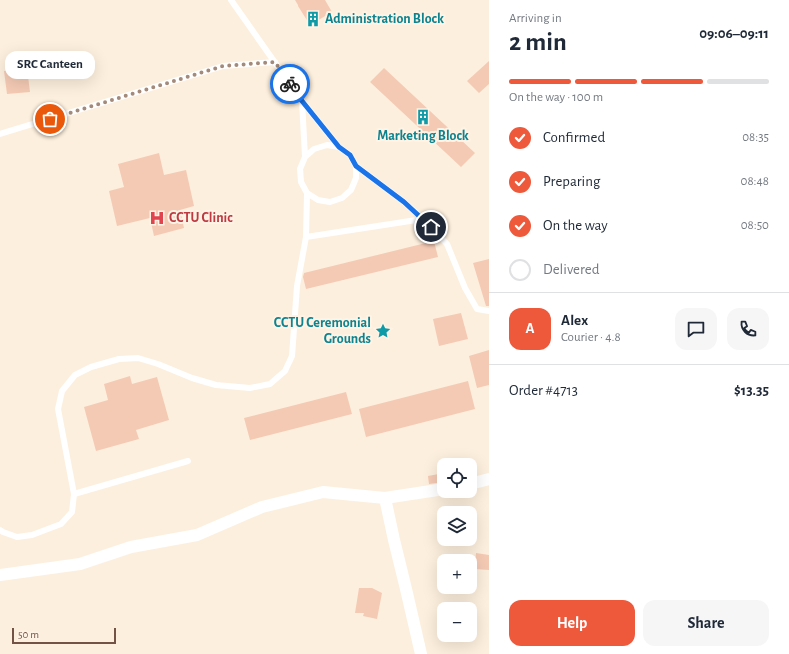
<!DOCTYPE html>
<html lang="en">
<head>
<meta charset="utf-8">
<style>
  :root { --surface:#fff; --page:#f6f6f7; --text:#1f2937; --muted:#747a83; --line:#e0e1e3; --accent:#ee593c }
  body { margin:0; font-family:"Alegreya Sans",sans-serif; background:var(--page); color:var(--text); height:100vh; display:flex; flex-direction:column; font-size:15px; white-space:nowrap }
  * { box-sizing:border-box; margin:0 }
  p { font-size:13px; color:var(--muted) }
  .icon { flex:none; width:22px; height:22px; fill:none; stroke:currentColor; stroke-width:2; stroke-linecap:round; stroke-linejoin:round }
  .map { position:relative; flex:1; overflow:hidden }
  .panel { display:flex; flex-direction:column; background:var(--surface); width:300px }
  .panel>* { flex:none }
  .tools { position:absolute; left:437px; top:458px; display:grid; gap:8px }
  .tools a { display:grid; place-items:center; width:40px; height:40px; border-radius:8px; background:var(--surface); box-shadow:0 4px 16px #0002; font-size:20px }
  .scale { position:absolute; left:12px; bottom:10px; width:104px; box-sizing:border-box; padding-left:4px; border:2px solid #735345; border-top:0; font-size:11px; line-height:14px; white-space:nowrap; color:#735345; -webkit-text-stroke:3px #fff3e5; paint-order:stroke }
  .pin { position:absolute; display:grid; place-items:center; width:34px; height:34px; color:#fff; margin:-17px; border:2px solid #fff; border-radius:50%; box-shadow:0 1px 4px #0007 }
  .courier { position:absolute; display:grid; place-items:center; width:40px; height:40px; margin:-20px; border:3px solid #1a73e8; border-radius:50%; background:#fff; color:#222; box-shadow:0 1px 5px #0007 }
  .bubble { position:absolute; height:28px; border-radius:12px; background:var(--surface); box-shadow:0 4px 16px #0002; font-size:13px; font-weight:700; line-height:28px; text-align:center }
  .overview em { font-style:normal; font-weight:700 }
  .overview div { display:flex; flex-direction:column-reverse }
  .overview { display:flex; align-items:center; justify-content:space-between; height:68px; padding:0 20px }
  h1 { font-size:26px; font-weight:700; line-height:30px }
  .bar { display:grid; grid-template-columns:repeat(4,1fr); gap:6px 4px; align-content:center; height:48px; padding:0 20px }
  .bar i { height:5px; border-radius:3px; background:var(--line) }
  .bar .active { background:var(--accent) }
  .bar p { grid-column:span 4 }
  .line { display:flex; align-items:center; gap:10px; padding:0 20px; border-top:1px solid var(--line) }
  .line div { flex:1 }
  .round { display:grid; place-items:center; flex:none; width:42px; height:42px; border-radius:12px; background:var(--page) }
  ol { padding:0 20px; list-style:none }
  li { display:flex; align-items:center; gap:12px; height:44px }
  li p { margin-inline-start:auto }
  li .icon { padding:4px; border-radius:50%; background:var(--accent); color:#fff; stroke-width:4 }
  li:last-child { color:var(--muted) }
  li i { width:22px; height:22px; border:2px solid var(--line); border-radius:50% }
  .cta { display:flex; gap:8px; margin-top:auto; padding:8px 20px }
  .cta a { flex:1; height:46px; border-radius:12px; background:var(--accent); color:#fff; font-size:16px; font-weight:700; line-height:46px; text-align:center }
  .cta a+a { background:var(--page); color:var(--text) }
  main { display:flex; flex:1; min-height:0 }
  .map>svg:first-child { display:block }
  .building { fill:#f4cab4 }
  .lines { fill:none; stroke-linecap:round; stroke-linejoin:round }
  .service { stroke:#fff; stroke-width:6 }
  .minor { stroke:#fff; stroke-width:12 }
  .done { stroke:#a38a7a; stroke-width:4; stroke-dasharray:0 7.2 }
  .route { stroke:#1a73e8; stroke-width:5 }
  .labels { text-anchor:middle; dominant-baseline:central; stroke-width:4; stroke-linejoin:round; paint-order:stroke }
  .culture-label { font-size:14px; font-weight:bold; fill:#0d838f; stroke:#fff3e5; text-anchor:start }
  .health-label { font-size:14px; font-weight:bold; fill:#be3a42; stroke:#fff3e5; text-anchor:start }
</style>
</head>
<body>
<main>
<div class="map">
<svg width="489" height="654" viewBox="0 0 489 654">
  <rect width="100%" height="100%" fill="#fdefdd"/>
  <path class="building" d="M295,0H325L332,12L310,25L298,6V5Z
    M489,61V84L479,93L467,81Z
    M27,68L30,92L7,94L4,71Z
    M384,68L475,153L461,167L370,82Z
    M159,153L164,175L186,170L194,206L180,210L184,228L154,236L150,218L117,226L109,191L124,187L118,164Z
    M434,241L438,257L306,289L303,277L304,273Z
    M489,259V306H486L473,263Z
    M461,313L468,339L439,346L433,319Z
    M489,350V385L477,388L469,356Z
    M130,376L132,384L157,377L169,420L136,430L139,439L96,451L84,407L108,400L104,384Z
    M468,381L475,409L366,437L359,409Z
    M346,392L352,414L250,440L244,418Z
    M444,473V482L429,484L428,476Z
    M476,553L489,555V570L474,569Z
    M359,588H372L382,593L377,619L363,616L364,613H355Z"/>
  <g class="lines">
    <path class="service" d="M231,0L302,101L305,157L300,169L301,182L307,193L318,200L330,202L342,198L351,190L356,178V166L350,155L339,147L327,145L314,149L305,157
      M302,101L339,147
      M0,134L223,66L275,62
      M356,166L404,202L423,219L447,244L465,288L477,309L489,311
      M306,237L423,219
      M74,494L188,461
      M0,530L3,532L17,537L32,535L61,524L72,512L74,494L58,409L62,391L75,375L91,367L119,359L138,358L158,364L192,378L216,385L250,388L270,384L285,371L292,356L297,286L306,237L307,193"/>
    <path class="minor" d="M470,484L489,479
      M385,498L394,540L406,589L421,654
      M0,575L80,564L131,547L197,535L262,507L323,492L385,498L444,489"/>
  </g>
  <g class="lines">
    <path class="done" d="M50,119L223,66L275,62L290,84"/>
    <path class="route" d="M290,84L302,101L339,147L350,155L356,166L404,202L431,227"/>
  </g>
  <defs>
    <g id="building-bare" transform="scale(1.2)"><path d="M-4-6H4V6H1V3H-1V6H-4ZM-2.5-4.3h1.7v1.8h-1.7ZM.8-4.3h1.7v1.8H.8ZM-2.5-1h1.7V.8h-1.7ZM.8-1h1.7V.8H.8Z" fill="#0f9aa8" stroke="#fff3e5" stroke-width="2.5" paint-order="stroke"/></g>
    <g id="hospital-bare" transform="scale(1.2)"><path d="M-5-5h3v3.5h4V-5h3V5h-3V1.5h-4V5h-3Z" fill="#e0444e" stroke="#fff3e5" stroke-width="2.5" paint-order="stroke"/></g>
    <g id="sight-bare" transform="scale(1.2)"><path d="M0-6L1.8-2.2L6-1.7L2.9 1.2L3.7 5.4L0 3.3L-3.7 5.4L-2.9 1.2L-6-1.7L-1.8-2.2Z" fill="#0f9aa8" stroke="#fff3e5" stroke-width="2.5" paint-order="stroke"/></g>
  </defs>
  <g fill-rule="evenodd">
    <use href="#building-bare" x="313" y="19"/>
    <use href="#building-bare" x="423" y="117"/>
    <use href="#hospital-bare" x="157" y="218"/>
    <use href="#sight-bare" x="383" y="331"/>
  </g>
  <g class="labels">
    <g class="culture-label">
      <text x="325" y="19">Administration Block</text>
      <text x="423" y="136" text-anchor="middle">Marketing Block</text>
      <text x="371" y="323" text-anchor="end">CCTU Ceremonial<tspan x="371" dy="16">Grounds</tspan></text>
    </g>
    <g class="health-label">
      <text x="169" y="218">CCTU Clinic</text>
    </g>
  </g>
</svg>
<div class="tools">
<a><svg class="icon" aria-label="locate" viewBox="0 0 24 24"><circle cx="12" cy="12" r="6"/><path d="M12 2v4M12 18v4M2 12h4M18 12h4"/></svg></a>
<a><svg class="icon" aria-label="layers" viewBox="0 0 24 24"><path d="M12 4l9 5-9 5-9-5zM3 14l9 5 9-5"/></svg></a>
<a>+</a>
<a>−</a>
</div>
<div class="scale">50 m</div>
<div class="pin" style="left:50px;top:119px;background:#ea580c"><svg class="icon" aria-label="bag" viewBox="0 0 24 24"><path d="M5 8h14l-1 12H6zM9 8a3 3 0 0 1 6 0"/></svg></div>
<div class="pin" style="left:431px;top:227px;background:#1f2937"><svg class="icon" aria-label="home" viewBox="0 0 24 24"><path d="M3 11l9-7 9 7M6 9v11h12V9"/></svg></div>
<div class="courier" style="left:290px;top:84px"><svg class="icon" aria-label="bike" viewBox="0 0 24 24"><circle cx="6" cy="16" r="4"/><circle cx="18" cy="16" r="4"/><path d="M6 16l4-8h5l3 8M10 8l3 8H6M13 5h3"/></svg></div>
<div class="bubble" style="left:5px;top:51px;width:90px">SRC Canteen</div>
</div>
<section class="panel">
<div class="overview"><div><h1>2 min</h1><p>Arriving in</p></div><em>09:06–09:11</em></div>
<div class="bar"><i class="active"></i><i class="active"></i><i class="active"></i><i></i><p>On the way · 100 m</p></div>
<ol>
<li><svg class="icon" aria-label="check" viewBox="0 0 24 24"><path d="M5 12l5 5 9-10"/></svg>Confirmed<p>08:35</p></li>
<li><svg class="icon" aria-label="check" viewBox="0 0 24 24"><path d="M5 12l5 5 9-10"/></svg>Preparing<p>08:48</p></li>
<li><svg class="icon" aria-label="check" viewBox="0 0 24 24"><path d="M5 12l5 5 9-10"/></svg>On the way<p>08:50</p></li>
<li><i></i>Delivered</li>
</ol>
<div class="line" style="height:72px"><b class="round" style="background:var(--accent);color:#fff">A</b><div><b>Alex</b><p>Courier · 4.8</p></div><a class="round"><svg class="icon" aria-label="chat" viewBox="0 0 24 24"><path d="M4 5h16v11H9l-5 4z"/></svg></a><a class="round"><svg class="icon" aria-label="phone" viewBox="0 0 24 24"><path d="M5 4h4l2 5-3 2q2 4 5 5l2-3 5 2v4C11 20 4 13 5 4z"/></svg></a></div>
<div class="line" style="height:52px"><div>Order #4713</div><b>$13.35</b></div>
<div class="cta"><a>Help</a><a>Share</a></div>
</section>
</main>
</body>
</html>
